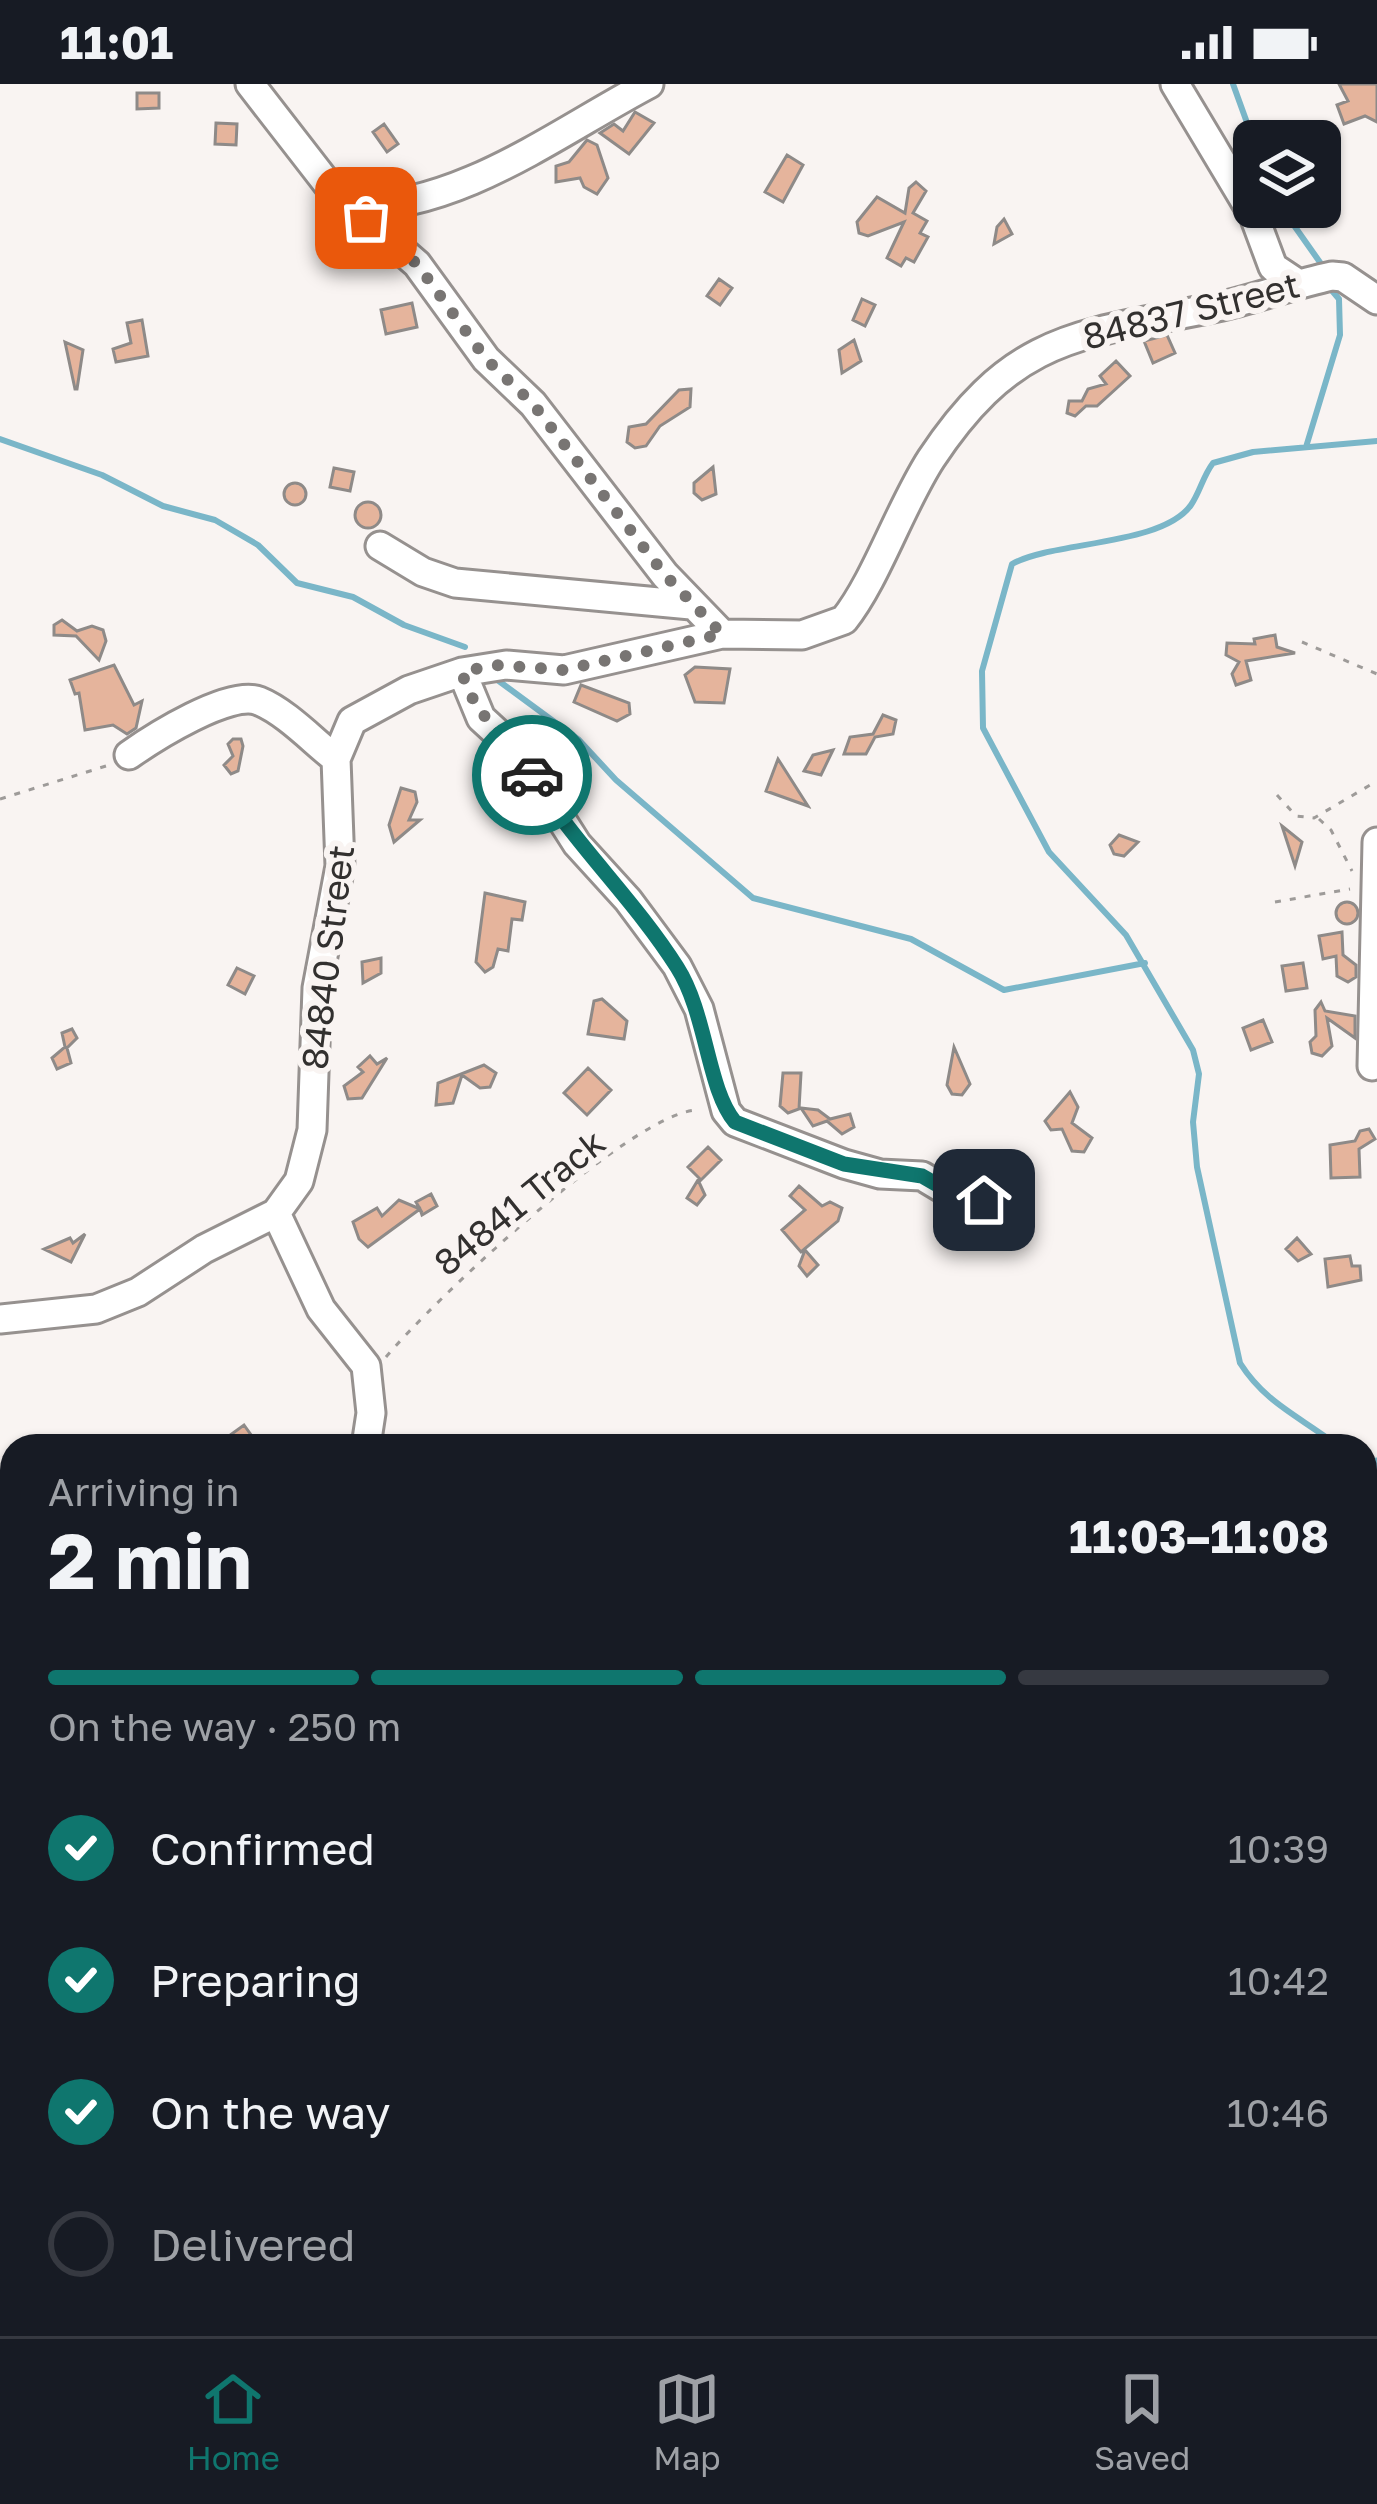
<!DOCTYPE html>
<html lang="en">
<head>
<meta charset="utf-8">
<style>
  :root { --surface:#171b24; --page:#242831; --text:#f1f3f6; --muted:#9ea1a6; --line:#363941; --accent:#0f766e }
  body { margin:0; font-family:"Golos Text",sans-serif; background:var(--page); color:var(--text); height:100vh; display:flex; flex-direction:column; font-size:45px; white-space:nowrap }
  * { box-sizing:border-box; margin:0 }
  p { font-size:39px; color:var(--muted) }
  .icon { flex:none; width:66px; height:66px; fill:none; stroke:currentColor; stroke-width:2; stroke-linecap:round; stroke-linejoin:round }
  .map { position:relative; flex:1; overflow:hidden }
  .panel { position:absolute; left:0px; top:1350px; width:1377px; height:903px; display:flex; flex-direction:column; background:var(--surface); border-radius:36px 36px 0 0; box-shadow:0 3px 9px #0004 }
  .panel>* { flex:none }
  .fabs { position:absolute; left:1233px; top:36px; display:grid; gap:24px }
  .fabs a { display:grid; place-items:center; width:108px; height:108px; border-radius:18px; background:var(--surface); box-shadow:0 3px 9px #0004; font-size:60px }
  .pin { position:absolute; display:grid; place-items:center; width:102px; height:102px; color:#fff; margin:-51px; border-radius:24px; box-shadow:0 6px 18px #0006 }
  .courier { position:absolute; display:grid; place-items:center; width:120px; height:120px; margin:-60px; border:9px solid #0f766e; border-radius:50%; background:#fff; color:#222; box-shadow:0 3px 15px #0007 }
  .head em { font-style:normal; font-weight:700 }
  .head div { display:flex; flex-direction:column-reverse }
  .head { display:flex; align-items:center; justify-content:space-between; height:204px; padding:0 48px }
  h1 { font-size:78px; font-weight:700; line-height:90px }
  .bar { display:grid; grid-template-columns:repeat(4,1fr); gap:18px 12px; align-content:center; height:144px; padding:0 48px }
  .bar i { height:15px; border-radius:9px; background:var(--line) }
  .bar .selected { background:var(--accent) }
  .bar p { grid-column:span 4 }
  ol { padding:0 48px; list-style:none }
  li { display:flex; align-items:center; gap:36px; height:132px }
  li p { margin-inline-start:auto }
  li .icon { padding:12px; border-radius:50%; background:var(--accent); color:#fff; stroke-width:4 }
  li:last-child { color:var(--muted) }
  li i { width:66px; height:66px; border:6px solid var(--line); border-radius:50% }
  .status { display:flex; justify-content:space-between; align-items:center; height:84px; padding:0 60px; background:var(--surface); direction:ltr }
  .status svg { height:33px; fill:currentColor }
  .tab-bar { display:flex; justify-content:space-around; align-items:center; height:168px; border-top:3px solid var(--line); background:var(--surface); font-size:33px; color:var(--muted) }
  .tab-bar a { display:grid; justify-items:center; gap:6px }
  .tab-bar .selected { color:var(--accent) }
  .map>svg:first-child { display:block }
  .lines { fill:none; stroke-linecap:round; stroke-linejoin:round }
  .stream { stroke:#7ab6c8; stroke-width:6 }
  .river { stroke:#7ab6c8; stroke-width:33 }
  .building { fill:#e5b49c; stroke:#8e8a88; stroke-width:3 }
  .minor-casing { stroke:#96918f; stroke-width:33 }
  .path { stroke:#9e9b99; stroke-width:3; stroke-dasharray:6 9; stroke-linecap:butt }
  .minor { stroke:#fff; stroke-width:27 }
  .done { stroke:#787573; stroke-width:12; stroke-dasharray:0 21.6 }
  .route { stroke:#0f766e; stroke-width:15 }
  .labels { text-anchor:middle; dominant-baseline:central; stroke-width:12; stroke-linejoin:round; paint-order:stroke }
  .street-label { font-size:36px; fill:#32302f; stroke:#f9f4f2 }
</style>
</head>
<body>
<div class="status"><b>11:01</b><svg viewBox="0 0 49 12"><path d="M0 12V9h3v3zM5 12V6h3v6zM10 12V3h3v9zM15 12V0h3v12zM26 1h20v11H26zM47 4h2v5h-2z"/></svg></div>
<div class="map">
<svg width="1377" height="2252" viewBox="0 0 1377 2252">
  <rect width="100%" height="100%" fill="#f9f4f2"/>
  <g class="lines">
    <path class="stream" d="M1233,0L1254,58
      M1281,123L1324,184
      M0,355L102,391L163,422L215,436L258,461L297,499L353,513L404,541L465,563
      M1306,363L1340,251L1339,215L1328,202
      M492,592L579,656L616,696L753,814L911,855L1004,906L1145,879
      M1338,1362C1301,1333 1266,1320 1240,1279L1197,1083L1193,1038L1199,990L1193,966L1126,851L1049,768L983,644L982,587L1012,480C1053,457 1162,462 1191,421C1200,408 1203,392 1213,379L1253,368L1377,357
      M1365,1386L1373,1393
      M0,1513L12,1518
      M1365,1634L1377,1630
      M1365,1840L1377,1847"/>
    <path class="river" d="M1365,1400L1377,1390
      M0,2056L12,2050"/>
  </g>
  <path class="building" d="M1339,0H1377V38L1365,32L1344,40L1337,21L1348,17Z
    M137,9H159V24L137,25Z
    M635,28L654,39L629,70L600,49L614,40L623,47Z
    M216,39L237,40L236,61L215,60Z
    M384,40L398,60L387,68L373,48Z
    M587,56L597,61L608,94L597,110L584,103L580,94L556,98V82L569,78Z
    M787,71L803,81L783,118L765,108Z
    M916,98L926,107L913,129L927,137L920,149L928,153L914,178L906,174L901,182L887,174L904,138L868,152L859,149L857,138L877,113L905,129L909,104Z
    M1004,135L1012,150L994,160L997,143Z
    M719,195L732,204L720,221L707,212Z
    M862,215L875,221L865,242L853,236Z
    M412,219L417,243L386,250L381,226Z
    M142,236L148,272L116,278L113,265L131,259L127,239Z
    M1167,251L1175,269L1153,279L1144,257Z
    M854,256L861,277L842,289L839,266Z
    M65,258L83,266L77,305H75Z
    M1116,277L1130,292L1097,322H1086L1075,332L1067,329L1069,317H1082L1088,305L1106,300L1100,292Z
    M691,305L690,323L660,342L646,362L635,364L627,358L629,343L646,340L679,306Z
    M713,383L716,410L702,416L694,409V399Z
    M334,384L354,388L350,407L330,403Z
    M284 410a11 11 0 1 1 22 0a11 11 0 1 1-22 0Z
    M355 431a13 13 0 1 1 26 0a13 13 0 1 1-26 0Z
    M62,536L77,547L92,542L103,546L106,557L99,576L76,552L54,551V541Z
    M1275,551L1277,563L1295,569L1246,577L1251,596L1236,601L1232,590L1239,578L1226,571L1227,559L1255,560L1254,555Z
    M114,581L134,621L142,617L136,644L127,650L113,641L85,646L79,609L75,610L70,596Z
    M695,583L730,585L724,619L695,618L685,591Z
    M581,601L629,619L630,630L617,637L574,618Z
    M883,631L896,636L893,650L875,653L866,670H844L850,653L873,650Z
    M233,655H241L243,662L238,687L231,690L224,681L233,672L228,660Z
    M833,666L821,691L804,687L813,671Z
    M778,675L808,722L766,707Z
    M401,704L415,708L417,718L409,736H420L394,758L389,741Z
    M1282,742L1302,758L1295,782Z
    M1119,751L1138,758L1124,772L1114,770L1110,761Z
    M485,809L525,818L522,836L512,835L508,867L498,865L493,883L485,888L476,878Z
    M1336 829a11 11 0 1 1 22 0a11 11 0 1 1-22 0Z
    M1342,848L1343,871L1356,881V893L1348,898L1337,892L1336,872L1323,875L1319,852Z
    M381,874V889L363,899L362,878Z
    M1303,879L1307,904L1286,907L1282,882Z
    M237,884L254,892L245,910L228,901Z
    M602,915L627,937L624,955L588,950L594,917Z
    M1321,918L1325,927L1355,932V954L1327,934L1332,962L1322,972L1312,969L1310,958L1316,952L1315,926Z
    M1263,936L1272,958L1251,966L1243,944Z
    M72,945L77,954L67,964L71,979L57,985L52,974L65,963L62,949Z
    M954,963L970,1000L962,1011L952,1010L947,1001Z
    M370,972L377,980L387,974L362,1014L348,1015L344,1002L363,988L358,983Z
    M484,981L496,989L490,1003L480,1004L462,991L453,1019L436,1021L438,999Z
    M588,984L611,1006L587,1031L564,1009Z
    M783,989H801L799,1025L788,1029L780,1022Z
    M1070,1008L1078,1023L1072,1039L1092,1054L1084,1068L1072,1067L1062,1045L1051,1046L1045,1037Z
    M801,1024L818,1026L830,1035L850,1030L854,1043L842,1050L827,1037L813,1042Z
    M1369,1045L1375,1055L1359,1065L1360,1093L1331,1094L1330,1061L1355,1057L1360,1047Z
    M708,1063L721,1076L701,1096L688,1083Z
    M974 1082a11 11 0 1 1 22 0a11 11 0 1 1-22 0Z
    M698,1096L705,1111L697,1121L687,1114Z
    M799,1102L822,1122L830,1118L842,1124L838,1137L801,1168L782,1146L805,1126L790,1112Z
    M431,1110L437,1122L422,1131L420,1125L368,1163L359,1155L353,1138L377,1124L382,1132L399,1116L420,1125L416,1118Z
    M85,1150L71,1178L44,1165L70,1154L73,1159Z
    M1297,1154L1311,1170L1298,1177L1286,1165Z
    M805,1166L818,1181L807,1192L799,1182Z
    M1350,1172L1352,1182H1360L1361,1196L1328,1203L1325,1175Z
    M244,1341L259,1362H215Z"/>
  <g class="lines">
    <g class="minor-casing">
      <path id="minor" d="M250,0L333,107L417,180L486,275L533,320L665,491L722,550L802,551L844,536C876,496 900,423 931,375C1015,248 1082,251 1217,223C1256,215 1293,200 1332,192L1343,193L1377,216
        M1175,0L1254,132L1273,183L1297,199
        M350,123C459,125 556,49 649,0
        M380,462L423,488L455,499L691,521
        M462,588L481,634L519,669L577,760L628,816L677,882L699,925L726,1027L735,1038L844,1080L880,1090L922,1092L962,1116L992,1112
        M129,671C153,654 230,605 259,617C286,628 313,657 336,675
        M1372,982L1377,758
        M276,1129L321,1225L366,1282L371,1329L366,1362
        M0,1235L96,1225L138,1208L204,1165L276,1129L299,1097L312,1046L317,904L340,782L336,675L352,637L409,606L462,588L506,581L564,586L722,550
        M1365,1913L1377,1925
        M829,2252L839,2241"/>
    </g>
    <path class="path" d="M1302,558L1377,590
      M1277,711L1296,732L1314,734L1377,697
      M0,715L106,682
      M1319,735L1331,746L1352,787
      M1275,818L1350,805
      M386,1273C430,1220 637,1023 700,1026
      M607,2252L614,2241
      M905,2252L917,2241
      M1131,2252L1141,2241"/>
    <use href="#minor" class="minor"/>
  </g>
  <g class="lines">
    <path class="done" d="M366,134L417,180L486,275L533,320L665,491L722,550L564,586L494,581L462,588C474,633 509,654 532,691"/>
    <path class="route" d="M532,691C575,761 634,815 677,883C707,930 707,1004 735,1038L844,1080L922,1092L962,1115L984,1116"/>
  </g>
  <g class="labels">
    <g class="street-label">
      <text transform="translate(1191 226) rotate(-14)">84837 Street</text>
      <text transform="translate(327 873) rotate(-83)">84840 Street</text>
      <text transform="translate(519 1118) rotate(-39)">84841 Track</text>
    </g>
  </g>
</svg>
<div class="fabs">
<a><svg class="icon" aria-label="layers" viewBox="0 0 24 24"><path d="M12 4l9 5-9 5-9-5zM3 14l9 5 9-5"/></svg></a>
</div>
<div class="pin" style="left:366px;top:134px;background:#ea580c"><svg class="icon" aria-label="bag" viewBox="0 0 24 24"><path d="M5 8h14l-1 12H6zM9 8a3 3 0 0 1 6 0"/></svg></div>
<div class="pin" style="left:984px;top:1116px;background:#1f2937"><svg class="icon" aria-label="home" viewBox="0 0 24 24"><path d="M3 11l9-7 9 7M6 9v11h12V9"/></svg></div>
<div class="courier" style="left:532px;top:691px"><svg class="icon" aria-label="car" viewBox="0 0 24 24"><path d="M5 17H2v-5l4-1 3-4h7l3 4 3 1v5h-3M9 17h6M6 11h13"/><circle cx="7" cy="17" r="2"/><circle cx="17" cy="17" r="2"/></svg></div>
<section class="panel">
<div class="head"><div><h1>2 min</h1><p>Arriving in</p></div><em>11:03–11:08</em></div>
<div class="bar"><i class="selected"></i><i class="selected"></i><i class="selected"></i><i></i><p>On the way · 250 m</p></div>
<ol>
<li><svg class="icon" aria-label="check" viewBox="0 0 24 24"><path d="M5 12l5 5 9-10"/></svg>Confirmed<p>10:39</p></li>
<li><svg class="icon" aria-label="check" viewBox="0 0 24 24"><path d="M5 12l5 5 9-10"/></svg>Preparing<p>10:42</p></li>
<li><svg class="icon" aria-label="check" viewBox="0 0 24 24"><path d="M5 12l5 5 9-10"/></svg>On the way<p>10:46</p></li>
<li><i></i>Delivered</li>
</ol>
</section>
</div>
<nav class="tab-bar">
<a class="selected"><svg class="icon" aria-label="home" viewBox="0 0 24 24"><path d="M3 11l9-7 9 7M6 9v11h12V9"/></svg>Home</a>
<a><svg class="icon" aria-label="map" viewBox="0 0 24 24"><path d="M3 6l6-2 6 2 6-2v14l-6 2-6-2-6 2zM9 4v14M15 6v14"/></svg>Map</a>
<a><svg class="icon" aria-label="saved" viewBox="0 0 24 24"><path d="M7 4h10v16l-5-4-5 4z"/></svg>Saved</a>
</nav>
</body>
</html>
